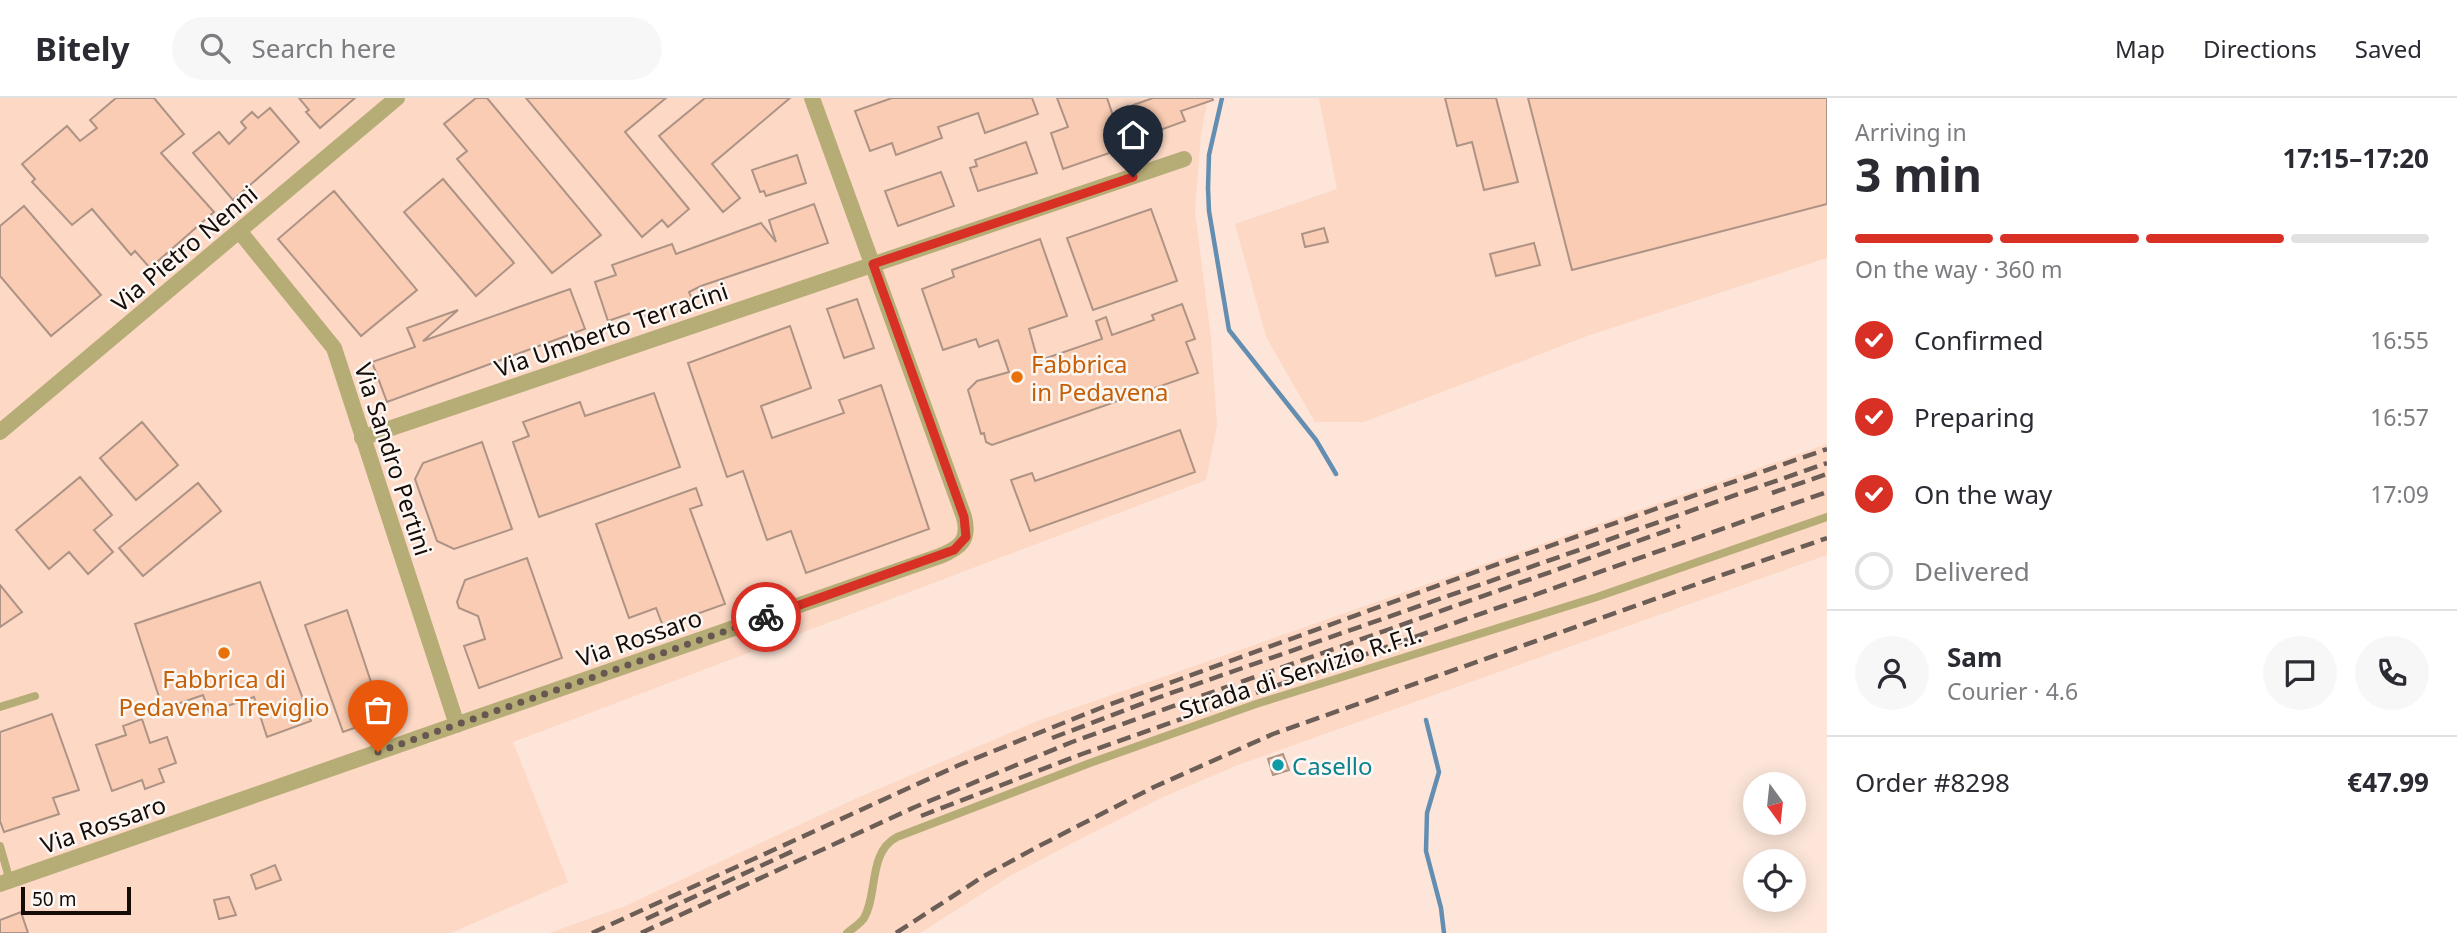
<!DOCTYPE html>
<html lang="en">
<head>
<meta charset="utf-8">
<style>
  :root { --surface:#fff; --page:#f7f7f7; --text:#2b2b33; --muted:#7c7c81; --line:#e1e1e2; --accent:#d93025 }
  body { margin:0; font-family:"Noto Sans",sans-serif; background:var(--page); color:var(--text); height:100vh; display:flex; flex-direction:column; font-size:26px; white-space:nowrap }
  * { box-sizing:border-box; margin:0 }
  p { font-size:23px; color:var(--muted) }
  .icon { flex:none; width:38px; height:38px; fill:none; stroke:currentColor; stroke-width:2; stroke-linecap:round; stroke-linejoin:round }
  .map { position:relative; flex:1; overflow:hidden }
  .panel { display:flex; flex-direction:column; background:var(--surface); width:630px }
  .panel>* { flex:none }
  .needle { width:46px; rotate:165deg }
  .buttons { position:absolute; left:1743px; top:674px; display:grid; gap:14px }
  .buttons a { display:grid; place-items:center; width:63px; height:63px; border-radius:50%; background:var(--surface); box-shadow:0 4px 18px #0003; font-size:35px }
  .scale { position:absolute; left:21px; bottom:18px; width:110px; box-sizing:border-box; padding-left:7px; border:4px solid #150c07; border-top:0; font-size:19px; line-height:24px; white-space:nowrap; color:#150c07; -webkit-text-stroke:5px #fdf7f4; paint-order:stroke }
  .pin { position:absolute; display:grid; place-items:center; width:60px; height:60px; color:#fff; margin:-72px -30px; border-radius:50% 50% 50% 0; rotate:-45deg; box-shadow:0 0 7px #0007 }
  .pin .icon { rotate:45deg }
  .courier { position:absolute; display:grid; place-items:center; width:70px; height:70px; margin:-35px; border:5px solid #d93025; border-radius:50%; background:#fff; color:#222; box-shadow:0 2px 9px #0007 }
  .head em { font-style:normal; font-weight:700 }
  .head div { display:flex; flex-direction:column-reverse }
  .head { display:flex; align-items:center; justify-content:space-between; height:119px; padding:0 28px }
  h1 { font-size:46px; font-weight:700; line-height:52px }
  .bar { display:grid; grid-template-columns:repeat(4,1fr); gap:10px 7px; align-content:center; height:84px; padding:0 28px }
  .bar i { height:9px; border-radius:5px; background:var(--line) }
  .bar .active { background:var(--accent) }
  .bar p { grid-column:span 4 }
  .line { display:flex; align-items:center; gap:18px; padding:0 28px; border-top:2px solid var(--line) }
  .line div { flex:1 }
  .round { display:grid; place-items:center; flex:none; width:74px; height:74px; border-radius:37px; background:var(--page) }
  ol { padding:0 28px; list-style:none }
  li { display:flex; align-items:center; gap:21px; height:77px }
  li p { margin-inline-start:auto }
  li .icon { padding:7px; border-radius:50%; background:var(--accent); color:#fff; stroke-width:4 }
  li:last-child { color:var(--muted) }
  li i { width:38px; height:38px; border:4px solid var(--line); border-radius:50% }
  header { display:flex; align-items:center; gap:42px; box-sizing:border-box; height:98px; padding:0 35px; background:var(--surface); border-bottom:2px solid var(--line) }
  header strong { font-size:33px }
  nav { display:flex; gap:38px; margin-inline-start:auto; font-size:24px }
  .search { width:490px; height:63px; background:var(--page); display:flex; align-items:center; gap:18px; box-sizing:border-box; padding:0 24px; border-radius:38px; color:var(--muted); font-size:26px }
  main { display:flex; flex:1; min-height:0 }
  .map>svg:first-child { display:block }
  .built { fill:#fcd8c5 }
  .lines { fill:none; stroke-linecap:round; stroke-linejoin:round }
  .stream { stroke:#638eb2; stroke-width:4.5 }
  .building { fill:#f9ccb3; stroke:#ad9385; stroke-width:2 }
  .service { stroke:#b6ac76; stroke-width:8 }
  .minor { stroke:#b6ac76; stroke-width:16 }
  .rail { stroke:#6c5e56; stroke-width:4.5; stroke-dasharray:14 7; stroke-linecap:butt }
  .done { stroke:#665850; stroke-width:7; stroke-dasharray:0 12.6 }
  .route { stroke:#d93025; stroke-width:9 }
  .food-dot { fill:#e8710a; stroke:#fdf7f4; stroke-width:2.5 }
  .culture-dot { fill:#0f9aa8; stroke:#fdf7f4; stroke-width:2.5 }
  .labels { text-anchor:middle; dominant-baseline:central; stroke-width:5; stroke-linejoin:round; paint-order:stroke }
  .street-label { font-size:24px; fill:#150c07; stroke:#fdf7f4 }
  .food-label { font-size:24px; fill:#c56008; stroke:#fdf7f4; text-anchor:start }
  .culture-label { font-size:24px; fill:#0d838f; stroke:#fdf7f4; text-anchor:start }
</style>
</head>
<body>
<header>
<strong>Bitely</strong>
<div class="search"><svg class="icon" aria-label="search" viewBox="0 0 24 24"><circle cx="10" cy="10" r="6"/><path d="M15 15l6 6"/></svg>Search here</div>
<nav><a>Map</a><a>Directions</a><a>Saved</a></nav>
</header>
<main>
<div class="map">
<svg width="1827" height="835" viewBox="0 0 1827 835">
  <rect width="100%" height="100%" fill="#fde6d9"/>
  <path class="built" d="M0,0H1208L1201,36L1195,113L1211,240L1217,327L1206,382L513,644L568,784L451,835H0Z
    M1319,0H1827V160L1590,237L1364,324H1315L1266,239L1235,126L1337,91Z
    M1827,346V457L1238,667L1163,699L1090,736L1010,778L920,835H549L625,808L857,700L1040,622Z"/>
  <g class="lines">
    <path class="stream" d="M1222,0L1209,57L1208,90L1209,113L1229,232L1316,342L1336,376
      M1426,622L1439,674L1427,715L1426,753L1441,810L1444,835"/>
  </g>
  <path class="building" d="M116,0H154L184,36L161,55L214,114L150,170L135,153L131,157L92,111L72,127L32,84L35,81L22,66L67,28L80,43L97,30L90,22Z
    M299,0H355L320,30L306,14L309,12Z
    M476,0H487L601,137L552,175L457,61L467,53L444,26Z
    M526,0H666L625,34L689,111L668,129L662,122L642,139Z
    M705,0H790L712,66L740,100L723,114L659,38Z
    M892,0H1032L1038,16L985,35L978,15L938,29L942,40L896,57L892,45L870,53L855,13Z
    M1057,0H1107L1124,50L1063,71L1051,35L1068,29Z
    M1153,0H1212L1213,2L1181,13L1185,23L1144,38L1133,7Z
    M1445,0H1496L1518,84L1484,92L1472,44L1457,48Z
    M1528,0H1827V106L1572,172Z
    M270,10L299,44L233,102L193,55L219,34L229,46L246,30L241,24L252,14L258,20Z
    M1026,44L1037,75L978,93L970,70L977,68L975,62Z
    M797,57L806,85L766,98L764,93L760,94L752,72Z
    M941,74L954,108L898,128L885,93Z
    M443,81L514,165L476,198L404,114Z
    M334,93L417,192L361,238L278,141Z
    M814,106L828,145L701,188L689,194L692,201L642,219L640,212L608,223L595,184L616,177L612,167L672,146L676,156L761,125L776,144L769,122Z
    M24,108L101,197L51,238L0,178V128Z
    M1151,111L1177,183L1093,212L1067,140Z
    M1324,130L1328,144L1305,149L1302,136Z
    M1040,141L1067,218L1029,231L1038,263L1102,241L1096,223L1106,219L1112,237L1154,222L1152,217L1182,206L1195,241L1186,244L1198,275L992,347L986,344L984,335L981,336L968,292L977,283L1009,274L998,242L979,249L976,241L943,252L922,191L954,179L952,172Z
    M1534,145L1540,167L1496,178L1490,156Z
    M570,191L585,231L387,304L372,264L415,249L407,230L458,212L423,243Z
    M857,201L874,250L844,260L827,211Z
    M790,228L811,290L761,308L772,340L844,315L839,302L881,287L929,431L806,475L791,433L767,442L743,373L727,379L688,265Z
    M654,295L680,369L539,419L513,344L529,338L523,324L580,304L585,318Z
    M142,324L178,367L136,402L100,360Z
    M1180,332L1195,374L1030,433L1011,382L1032,375L1035,383Z
    M482,344L512,431L454,451L437,443L415,381L423,365Z
    M80,379L112,417L94,432L113,454L88,476L69,454L49,471L16,432Z
    M198,385L221,413L143,478L119,450Z
    M696,390L702,407L690,411L725,506L663,528L656,510L629,520L596,426Z
    M527,460L562,560L479,590L464,548L485,541L478,518L459,510L457,504L465,482Z
    M260,484L311,623L267,639L254,599L209,614L203,597L163,611L135,526Z
    M0,487L22,514L0,529Z
    M347,512L383,620L343,634L305,527Z
    M52,616L79,692L53,700L59,716L4,734L0,723V634Z
    M142,621L150,645L167,639L176,665L159,671L164,684L145,691L142,682L112,693L96,647L126,637L123,628Z
    M1283,656L1289,672L1273,677L1268,661Z
    M275,767L281,782L256,791L251,777Z
    M229,799L236,817L219,821L214,802Z
    M21,814L28,835H0V822Z"/>
  <g class="lines">
    <path class="service" d="M0,609L35,598
      M0,748L10,783
      M847,835C852,831 860,826 864,820C878,796 868,754 897,739L1090,665L1256,606L1597,499L1827,419"/>
    <path class="minor" d="M240,134L334,250L457,627
      M0,334L397,0
      M362,340L1184,61
      M0,786L940,458C960,450 970,442 964,419L812,0"/>
    <path class="rail" d="M1772,395L1827,376
      M1052,640L1157,600L1827,365
      M921,718L1082,656L1827,394
      M646,821L795,752
      M592,835L959,667L1103,609L1481,472L1827,351
      M641,835L915,709L1072,644L1680,428
      M896,835L984,778L1039,748L1154,689L1273,636L1827,440"/>
  </g>
  <g class="lines">
    <path class="done" d="M378,654L766,519"/>
    <path class="route" d="M766,519L954,452L966,439L964,419L873,166L1133,79"/>
  </g>
  <g class="food-dot">
    <circle cx="1017" cy="279" r="7"/>
    <circle cx="224" cy="555" r="7"/>
  </g>
  <circle class="culture-dot" cx="1278" cy="667" r="7"/>
  <g class="labels">
    <g class="street-label">
      <text transform="translate(184 150) rotate(-40)">Via Pietro Nenni</text>
      <text transform="translate(611 231) rotate(-19)">Via Umberto Terracini</text>
      <text transform="translate(394 361) rotate(72)">Via Sandro Pertini</text>
      <text transform="translate(639 539) rotate(-19)">Via Rossaro</text>
      <text transform="translate(1300 573) rotate(-18)">Strada di Servizio R.F.I.</text>
      <text transform="translate(103 726) rotate(-19)">Via Rossaro</text>
    </g>
    <g class="food-label">
      <text x="1031" y="265">Fabbrica<tspan x="1031" dy="28">in Pedavena</tspan></text>
      <text x="224" y="580" text-anchor="middle">Fabbrica di<tspan x="224" dy="28">Pedavena Treviglio</tspan></text>
    </g>
    <g class="culture-label">
      <text x="1292" y="667">Casello</text>
    </g>
  </g>
</svg>
<div class="buttons">
<a><svg class="needle" viewBox="-14 -14 28 28"><path d="M0-13l5 13h-10z" fill="#e53935"/><path d="M0 13l5-13h-10z" fill="#7c7c81"/></svg></a>
<a><svg class="icon" aria-label="locate" viewBox="0 0 24 24"><circle cx="12" cy="12" r="6"/><path d="M12 2v4M12 18v4M2 12h4M18 12h4"/></svg></a>
</div>
<div class="scale">50 m</div>
<div class="pin" style="left:378px;top:654px;background:#ea580c"><svg class="icon" aria-label="bag" viewBox="0 0 24 24"><path d="M5 8h14l-1 12H6zM9 8a3 3 0 0 1 6 0"/></svg></div>
<div class="pin" style="left:1133px;top:79px;background:#1f2937"><svg class="icon" aria-label="home" viewBox="0 0 24 24"><path d="M3 11l9-7 9 7M6 9v11h12V9"/></svg></div>
<div class="courier" style="left:766px;top:519px"><svg class="icon" aria-label="bike" viewBox="0 0 24 24"><circle cx="6" cy="16" r="4"/><circle cx="18" cy="16" r="4"/><path d="M6 16l4-8h5l3 8M10 8l3 8H6M13 5h3"/></svg></div>
</div>
<section class="panel">
<div class="head"><div><h1>3 min</h1><p>Arriving in</p></div><em>17:15–17:20</em></div>
<div class="bar"><i class="active"></i><i class="active"></i><i class="active"></i><i></i><p>On the way · 360 m</p></div>
<ol>
<li><svg class="icon" aria-label="check" viewBox="0 0 24 24"><path d="M5 12l5 5 9-10"/></svg>Confirmed<p>16:55</p></li>
<li><svg class="icon" aria-label="check" viewBox="0 0 24 24"><path d="M5 12l5 5 9-10"/></svg>Preparing<p>16:57</p></li>
<li><svg class="icon" aria-label="check" viewBox="0 0 24 24"><path d="M5 12l5 5 9-10"/></svg>On the way<p>17:09</p></li>
<li><i></i>Delivered</li>
</ol>
<div class="line" style="height:126px"><a class="round"><svg class="icon" aria-label="person" viewBox="0 0 24 24"><circle cx="12" cy="8" r="4"/><path d="M4 21q1-7 8-7t8 7"/></svg></a><div><b>Sam</b><p>Courier · 4.6</p></div><a class="round"><svg class="icon" aria-label="chat" viewBox="0 0 24 24"><path d="M4 5h16v11H9l-5 4z"/></svg></a><a class="round"><svg class="icon" aria-label="phone" viewBox="0 0 24 24"><path d="M5 4h4l2 5-3 2q2 4 5 5l2-3 5 2v4C11 20 4 13 5 4z"/></svg></a></div>
<div class="line" style="height:91px"><div>Order #8298</div><b>€47.99</b></div>
</section>
</main>
</body>
</html>
